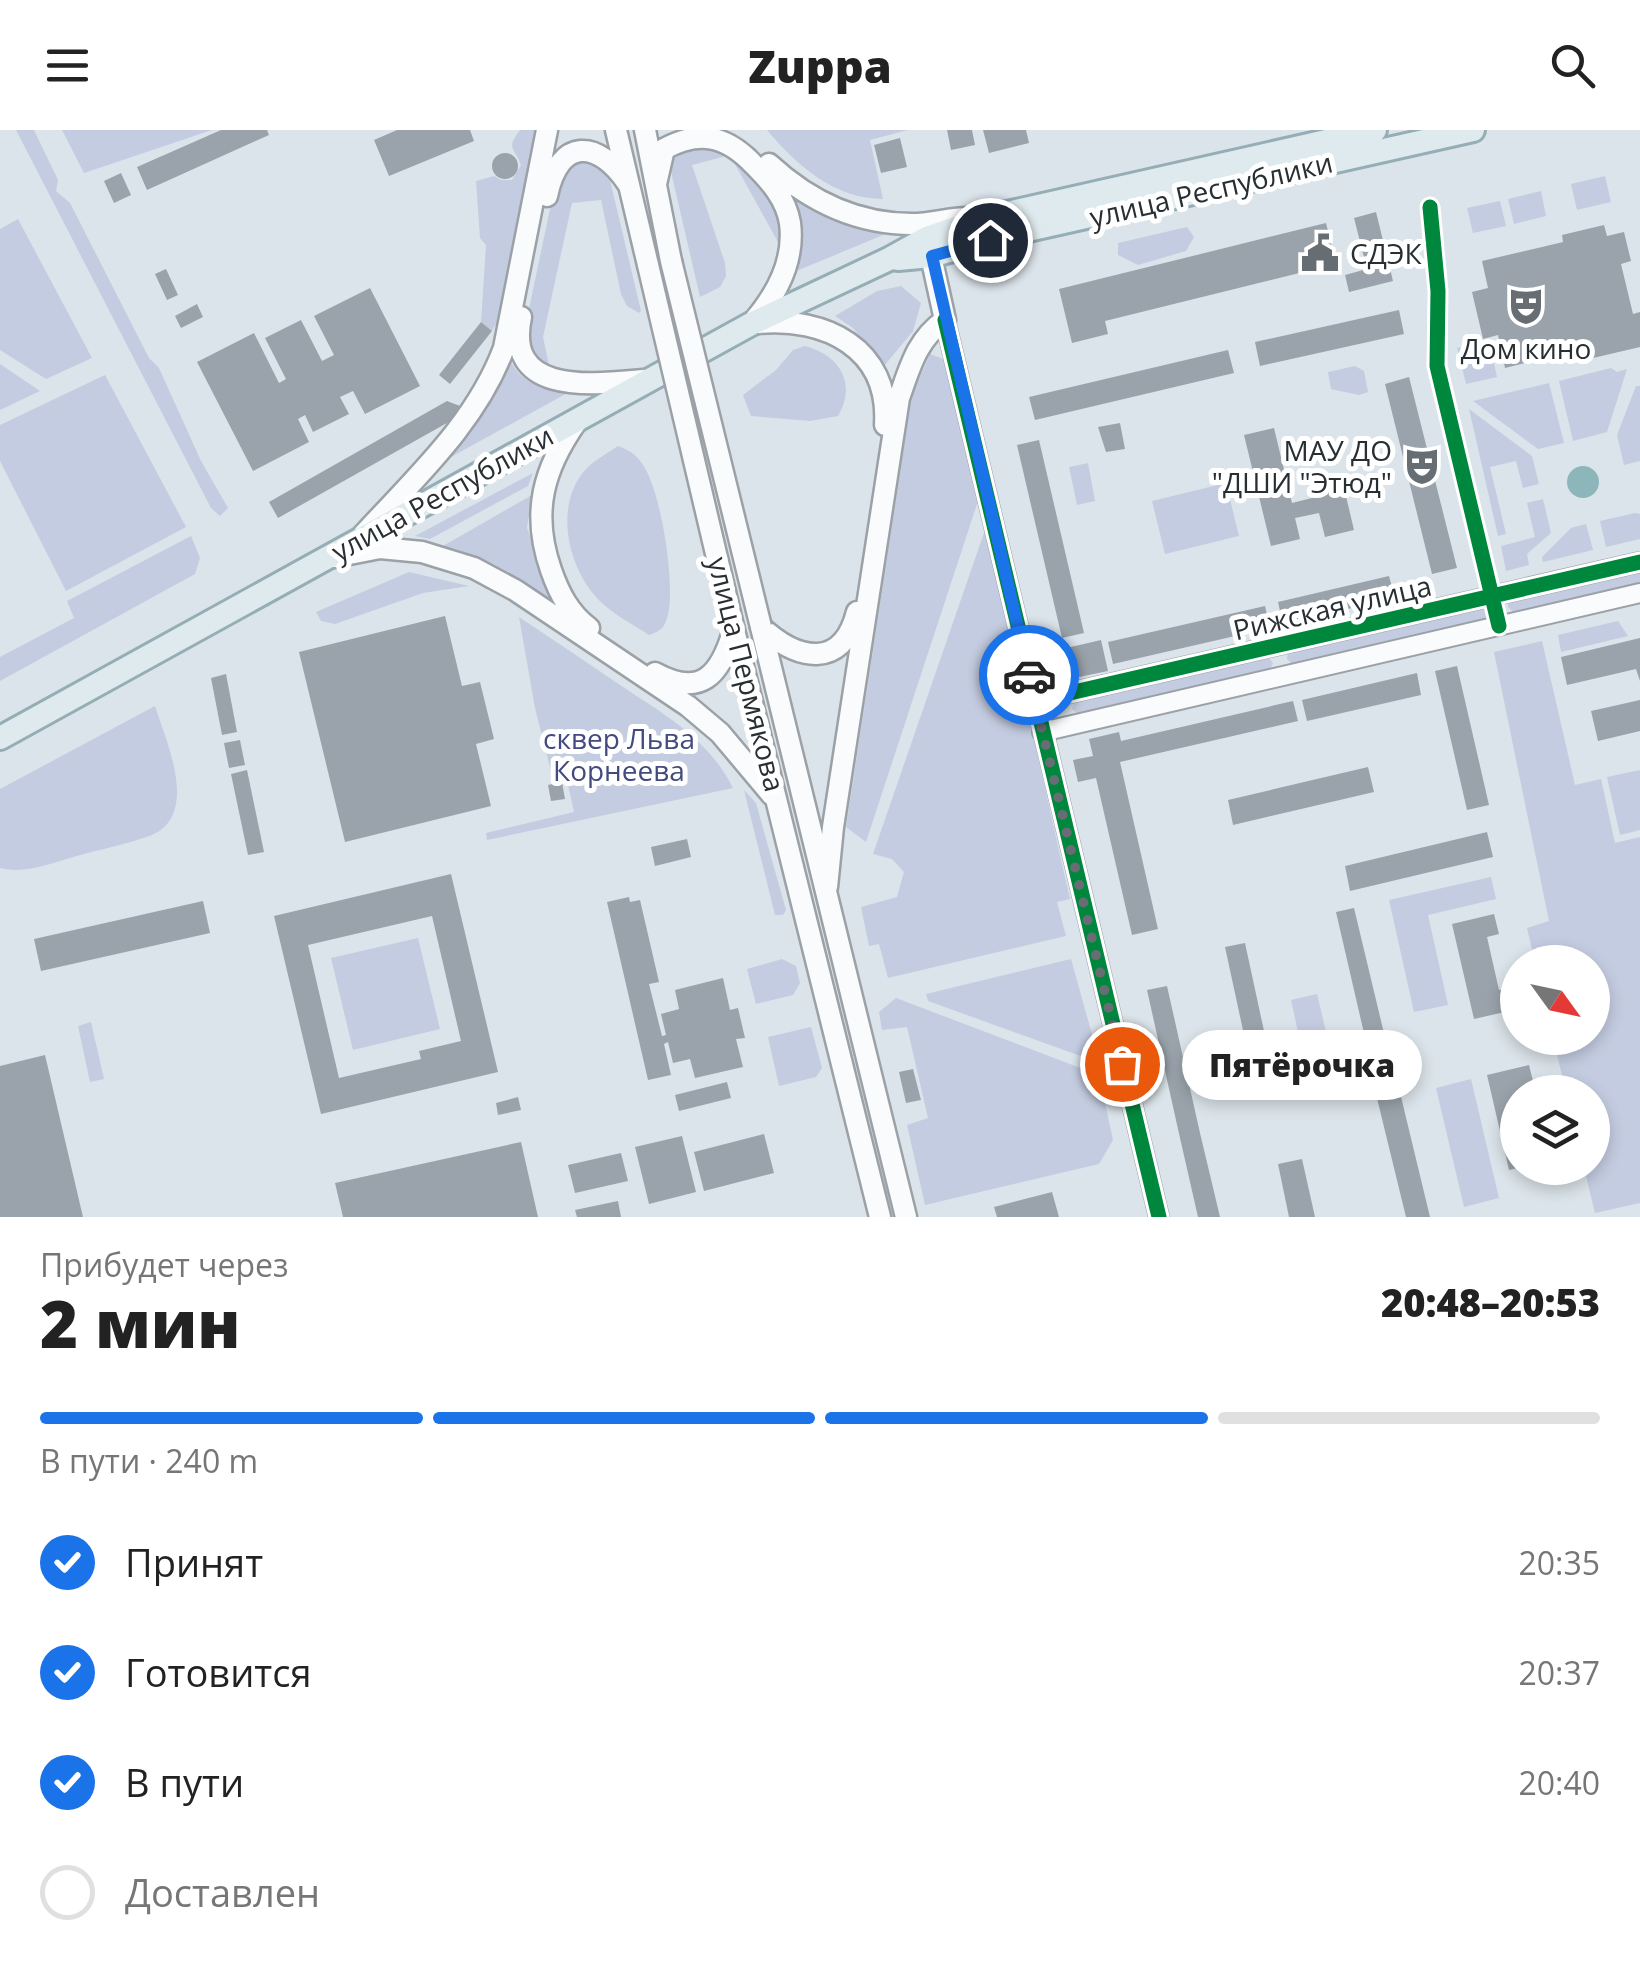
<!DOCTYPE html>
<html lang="ru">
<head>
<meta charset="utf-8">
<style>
  :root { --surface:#fff; --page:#f2f2f2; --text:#222; --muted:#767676; --line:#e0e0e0; --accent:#1a73e8 }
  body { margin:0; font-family:"Open Sans",sans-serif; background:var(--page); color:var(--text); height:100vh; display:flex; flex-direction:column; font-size:38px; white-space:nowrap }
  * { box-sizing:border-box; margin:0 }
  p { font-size:32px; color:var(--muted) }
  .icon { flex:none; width:55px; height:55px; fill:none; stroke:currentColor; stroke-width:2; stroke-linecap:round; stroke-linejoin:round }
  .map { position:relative; height:1087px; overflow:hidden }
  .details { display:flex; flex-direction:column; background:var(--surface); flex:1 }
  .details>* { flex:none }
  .needle { width:65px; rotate:123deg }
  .fabs { position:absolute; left:1500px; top:815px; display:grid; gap:20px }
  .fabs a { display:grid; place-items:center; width:110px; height:110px; border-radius:50%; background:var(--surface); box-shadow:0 5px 15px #0003; font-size:50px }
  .pin { position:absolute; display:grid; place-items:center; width:85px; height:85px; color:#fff; margin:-42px; border:5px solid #fff; border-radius:50%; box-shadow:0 2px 10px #0007 }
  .courier { position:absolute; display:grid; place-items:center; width:100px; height:100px; margin:-50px; border:8px solid #1a73e8; border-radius:50%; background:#fff; color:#222; box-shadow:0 2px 12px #0007 }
  .bubble { position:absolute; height:70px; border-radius:35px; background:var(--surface); box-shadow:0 5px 15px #0003; font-size:32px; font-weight:800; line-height:70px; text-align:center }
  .headline em { font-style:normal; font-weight:800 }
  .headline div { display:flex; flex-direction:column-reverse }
  .headline { display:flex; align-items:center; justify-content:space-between; height:170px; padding:0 40px }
  h1 { font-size:65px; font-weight:800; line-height:75px }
  .bar { display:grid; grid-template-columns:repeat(4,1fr); gap:15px 10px; align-content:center; height:120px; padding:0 40px }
  .bar i { height:12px; border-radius:8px; background:var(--line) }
  .bar .active { background:var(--accent) }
  .bar p { grid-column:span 4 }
  ol { padding:0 40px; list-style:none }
  li { display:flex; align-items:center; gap:30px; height:110px }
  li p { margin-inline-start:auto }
  li .icon { padding:10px; border-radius:50%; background:var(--accent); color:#fff; stroke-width:4 }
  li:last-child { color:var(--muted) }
  li i { width:55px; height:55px; border:5px solid var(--line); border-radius:50% }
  header { display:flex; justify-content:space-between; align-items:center; height:130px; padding:0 40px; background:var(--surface); font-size:45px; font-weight:800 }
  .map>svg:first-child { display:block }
  .green { fill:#c4cce1 }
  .water { fill:#8db6ba }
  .building { fill:#9aa3ab; fill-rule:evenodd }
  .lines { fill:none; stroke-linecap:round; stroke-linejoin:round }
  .minor-casing { stroke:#9ba1a6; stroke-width:19 }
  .tertiary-casing { stroke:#9ba1a6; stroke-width:22 }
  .secondary-casing { stroke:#9ba1a6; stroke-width:25 }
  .primary-casing { stroke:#95adb4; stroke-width:28 }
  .minor { stroke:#fafbfc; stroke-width:14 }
  .tertiary { stroke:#fafbfc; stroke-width:18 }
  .secondary { stroke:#fafbfc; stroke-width:20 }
  .primary { stroke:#deeaed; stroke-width:22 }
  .secondary-bridge-casing { stroke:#9ba1a6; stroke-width:25; stroke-linecap:butt }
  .secondary-bridge { stroke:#fafbfc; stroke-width:20 }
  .cycleway-casing { stroke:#fff; stroke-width:21 }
  .cycleway { stroke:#00873e; stroke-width:15 }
  .done { stroke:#676e73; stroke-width:10; stroke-dasharray:0 18 }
  .route { stroke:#1a73e8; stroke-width:12 }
  .labels { text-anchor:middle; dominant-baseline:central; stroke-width:10; stroke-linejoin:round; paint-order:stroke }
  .street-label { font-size:28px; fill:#282f33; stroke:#fff }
  .poi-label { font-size:28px; fill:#282f33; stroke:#fff; text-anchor:start }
  .park-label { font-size:28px; fill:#424a7f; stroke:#fff }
</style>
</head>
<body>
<header><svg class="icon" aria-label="menu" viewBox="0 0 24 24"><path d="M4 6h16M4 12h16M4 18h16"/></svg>Zuppa<svg class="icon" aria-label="search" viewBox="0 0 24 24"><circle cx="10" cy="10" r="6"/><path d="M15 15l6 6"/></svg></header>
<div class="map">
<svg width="1640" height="1087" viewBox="0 0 1640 1087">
  <rect width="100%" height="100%" fill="#dbe4ea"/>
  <path class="green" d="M16,0H34L58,50L56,61L70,73L149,228L159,238L201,331L228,378L220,386L211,378Z
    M62,0H212L84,43Z
    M520,0H535L497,192L492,201L481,192L486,115L480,108L476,51L494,46L501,50H512L521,35C515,17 505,20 520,0Z
    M767,0H908L870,10L883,69C835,69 796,35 767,0Z
    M691,9C726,4 758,46 772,75C779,87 779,100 779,114L730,25L692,35L725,133L726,146L720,157L700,167L668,29L676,18Z
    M573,28L595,33L610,50L641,181L639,183L627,176L621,164L601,70L572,73L543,207L549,235L530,223L525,198L556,50Z
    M1605,46L1611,72L1577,80L1571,54Z
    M1541,61L1546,86L1514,94L1508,69Z
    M795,69L832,90L888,103L794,142L800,108Z
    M1500,71L1506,96L1473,103L1467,78Z
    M18,89L92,228L46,249L0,220V99Z
    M1187,97L1194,107L1186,121L1138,135L1118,125V113Z
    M901,156L921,173L913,201L884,236L853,198L835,186L877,161Z
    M1489,210L1497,247L1466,254L1457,218Z
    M805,216C840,225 857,254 838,286L810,291L751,286L743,265L776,240L793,220Z
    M930,224L944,229L978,371L866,712L846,697L912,265Z
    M510,230C524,257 543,258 571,261L442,332L488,270Z
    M0,234L40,261L0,280Z
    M1355,236L1364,241L1368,262L1359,265L1331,259L1328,242Z
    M1611,238L1617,242L1627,239L1607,302L1573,311L1559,251Z
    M105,245L186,397L66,461L0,331V295Z
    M1549,253L1564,313L1538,319L1473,271Z
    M1636,256H1640V331L1624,335L1617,305Z
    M1469,279L1532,326L1539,354L1523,358L1516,331L1490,337L1506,404L1498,406Z
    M618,316C630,321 636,324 643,335C661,360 678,463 666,491C663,500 657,502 649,505C634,495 616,486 603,474C570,444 554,383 581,345C590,332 605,325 618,316Z
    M1088,333L1095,371L1077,375L1069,337Z
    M533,343L528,356L430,409L415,406Z
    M1226,353L1239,406L1165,424L1152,371Z
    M532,365L527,398L557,476C520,449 488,426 443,416Z
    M1543,369L1551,403L1527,424L1529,435L1506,441L1501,416L1535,407L1527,373Z
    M1635,383L1640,384V409L1606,417L1600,391Z
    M1586,394L1593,420L1543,432L1542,427L1571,398Z
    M986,397L1070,769L1057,772L1066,806L888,848L879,814L869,816L861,777L897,767L904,742L892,729L873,724Z
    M191,406L200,428L195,444L0,551V527L74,488L67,471Z
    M1640,437V456L1515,484L1508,477L1509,470Z
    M409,442L469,456L423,463L335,494L321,491L316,482Z
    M1484,477L1488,486L1484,492L1294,536L1287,529L1288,522Z
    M519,487C552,509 585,531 617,553C662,583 708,608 733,658L487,710L486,703L574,682L566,646L553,649L535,578Z
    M1618,491L1628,506L1561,522L1558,505Z
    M1542,511L1575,655L1601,649L1615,713L1640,707V1073L1595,1083L1584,1038H1592V962H1566L1553,908H1592V832H1535L1527,798L1549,791L1494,522Z
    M1266,525L1273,533L1269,542L1080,586L1072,579L1076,569Z
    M155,576C166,611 200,684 152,705C131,713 106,718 84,724C57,731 27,745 0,738V659Z
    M1640,640V700L1620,705L1607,647Z
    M744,660L756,673L786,780L783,785H775Z
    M1491,747L1496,769L1428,785L1448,875L1414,882L1389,770Z
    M418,808L440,899L353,920L331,828Z
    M782,829L796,836L800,853L793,865L756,874L747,839Z
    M1071,829L1100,933L928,871L926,864Z
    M1317,864L1329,914L1302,920L1291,870Z
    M896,868L1099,945L1113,1010L1099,1034L925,1075L907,995L928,988L907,897L882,900L879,882Z
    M91,892L104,949L90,952L78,896Z
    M811,897L822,938L816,947L779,956L768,907Z
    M1471,949L1499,1068L1464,1077L1436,958Z"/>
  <path class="water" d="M1567 352a16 16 0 1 1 32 0a16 16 0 1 1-32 0Z"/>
  <path class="building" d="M221,0H267L269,5L147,60L137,37Z
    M397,0H470L474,11L389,46L374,10Z
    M947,0H972L975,15L951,20Z
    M983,0H1026L1029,13L989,23Z
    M900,8L907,37L881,43L874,15Z
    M492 36a13 13 0 1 1 26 0a13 13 0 1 1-26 0Z
    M121,43L131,65L114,73L104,51Z
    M1376,82L1393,151L1349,162L1345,145L1367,139L1354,88Z
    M1326,93L1336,134L1105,191L1108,204L1072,213L1059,159Z
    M1604,95L1607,106L1624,102L1631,131L1621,134L1633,184L1640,182V217L1576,232L1574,221L1505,238L1498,205L1483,209L1472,162L1488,158L1482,131L1563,112L1562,105Z
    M166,139L178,165L167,170L155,144Z
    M370,158L420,256L365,284L353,261L340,267L349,284L313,302L305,285L298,289L309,312L253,341L197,232L254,203L279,253L286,249L265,208L301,190L322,231L334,225L314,186Z
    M197,174L203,187L181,198L175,186Z
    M1399,180L1404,204L1260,236L1255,212Z
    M481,192L492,201L450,254L439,245Z
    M1228,220L1234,243L1035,290L1029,267Z
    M1409,247L1457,438L1432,444L1385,254Z
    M447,271L460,276L454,289L278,388L269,372Z
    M1120,293L1125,319L1106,322L1098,297Z
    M1274,298L1292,373L1316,367L1313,352L1341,345L1354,400L1325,407L1319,383L1295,388L1300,409L1271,416L1244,305Z
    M1039,310L1084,503L1062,508L1017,315Z
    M1389,446L1395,468L1283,494L1278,472Z
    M1265,476L1270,498L1113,534L1108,512Z
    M445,486L462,556L480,552L494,609L476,614L491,676L345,712L299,522Z
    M1640,508V551L1636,539L1567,555L1561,527Z
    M1101,510L1108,541L1065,550L1058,520Z
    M1457,536L1489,675L1467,680L1435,541Z
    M1417,543L1421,565L1307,591L1302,570Z
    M226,544L237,602L222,605L211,548Z
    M1640,570V601L1598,611L1591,581Z
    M1293,571L1298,591L1120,632L1158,799L1132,805L1096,648L1078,652L1073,630L1093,626L1089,609L1119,602L1121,611Z
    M240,610L245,635L229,638L224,613Z
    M1368,637L1374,662L1233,695L1228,670Z
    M247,640L264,722L248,725L231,644Z
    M562,652L565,669L551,671L548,655Z
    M1487,702L1493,727L1350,761L1345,736Z
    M687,709L691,727L655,736L651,717Z
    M451,744L498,942L321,984L274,786ZM432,786L461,911L419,921L421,929L339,948L308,815Z
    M629,767L630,772L640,770L659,852L649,854L662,906L666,905L661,884L679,879L675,860L723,848L730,880L738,878L745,908L736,909L743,937L695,948L690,929L673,933L668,912L664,914L671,945L648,950L607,772Z
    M203,771L210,803L41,841L34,809Z
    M1354,778L1388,920L1369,925L1336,782Z
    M1494,784L1499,804L1487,807L1499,860L1512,857L1518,879L1474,889L1452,794Z
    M1245,813L1277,961L1257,965L1225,817Z
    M1167,856L1200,1003L1220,1087H1198L1180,1008L1147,860Z
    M45,925L83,1087H0V936Z
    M1529,935L1534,955L1521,958L1522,962H1518V1038L1509,1040L1487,945Z
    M913,939L921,970L906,973L899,942Z
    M1396,946L1430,1087H1406L1373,952Z
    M727,952L731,968L679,981L675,965Z
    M518,967L521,980L498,985L496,973Z
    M764,1004L774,1043L704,1061L694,1022Z
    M682,1006L696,1062L649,1074L635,1017Z
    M521,1012L538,1087H343L335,1053Z
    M621,1023L628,1051L575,1063L568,1035Z
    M1302,1029L1315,1087H1289L1278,1034Z
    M1052,1062L1059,1087H997L994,1077Z
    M618,1071L621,1087H577L575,1080Z"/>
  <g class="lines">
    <g class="minor-casing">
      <path id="minor" d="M1430,77L1438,161L1437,236L1499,496"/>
    </g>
    <g class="tertiary-casing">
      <path id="tertiary" d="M945,190L1159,1087
        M1035,571L1640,432
        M1042,602L1640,463"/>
    </g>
    <g class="secondary-casing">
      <path id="secondary" d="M616,0L648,135
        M645,0L671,131
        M769,34C809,71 856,94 912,94C931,94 949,88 968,88
        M656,54L664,19C699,0 726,5 754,35C771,52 786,69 790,93C795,131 777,164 753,192
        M547,66C559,7 598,9 628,54
        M521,187C504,267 595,254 645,250
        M758,193C825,187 890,218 885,295
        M577,291C543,339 531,383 551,440C559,463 569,483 589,498
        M363,405C416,347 476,293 504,218L547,0
        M334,427L380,418L422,422L474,438L515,460L688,576L720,603L772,665
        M761,497L906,1087
        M761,497C797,530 842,541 857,482
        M734,500L880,1087
        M655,543C701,568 720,545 733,502
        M827,757L833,697L899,268C910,237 917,209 945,190L931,126"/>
    </g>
    <g class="primary-casing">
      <path id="primary" d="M898,129L931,126L1019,102L1473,0
        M0,608L751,194L889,129L927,108L985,88L1375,0"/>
    </g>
    <use href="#minor" class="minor"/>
    <use href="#tertiary" class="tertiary"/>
    <use href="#secondary" class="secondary"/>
    <use href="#primary" class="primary"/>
    <g class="secondary-bridge-casing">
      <path id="secondary-bridge" d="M671,131L761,497
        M648,135L734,500"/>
    </g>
    <use href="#secondary-bridge" class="secondary-bridge"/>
    <g class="cycleway-casing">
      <path id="cycleway" d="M1430,77L1438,161L1437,236L1499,496
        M945,190L1159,1087
        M1035,571L1640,432"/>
    </g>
    <use href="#cycleway" class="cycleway"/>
  </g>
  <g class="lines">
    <path class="done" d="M1029,545L1122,934"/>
    <path class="route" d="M990,110L932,126L1029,545"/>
  </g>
  <defs>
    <g id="civic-bare" transform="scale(3)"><path d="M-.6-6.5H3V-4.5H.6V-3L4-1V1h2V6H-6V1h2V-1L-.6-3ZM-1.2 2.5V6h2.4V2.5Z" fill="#676e73" stroke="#fff" stroke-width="2.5" paint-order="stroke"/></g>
    <g id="theatre-bare" transform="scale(3)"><path d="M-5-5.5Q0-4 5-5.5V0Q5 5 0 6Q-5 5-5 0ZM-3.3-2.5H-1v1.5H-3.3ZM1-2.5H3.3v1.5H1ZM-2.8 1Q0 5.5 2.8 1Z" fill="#676e73" stroke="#fff" stroke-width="2.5" paint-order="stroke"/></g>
  </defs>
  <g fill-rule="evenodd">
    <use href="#civic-bare" x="1320" y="123"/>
    <use href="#theatre-bare" x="1526" y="176"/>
    <use href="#theatre-bare" x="1422" y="336"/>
  </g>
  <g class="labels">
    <g class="street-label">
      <text transform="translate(1211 59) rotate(-13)">улица Республики</text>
      <text transform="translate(442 363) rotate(-29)">улица Республики</text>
      <text transform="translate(1332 477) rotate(-13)">Рижская улица</text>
      <text transform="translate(747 544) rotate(76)">улица Пермякова</text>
    </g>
    <g class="poi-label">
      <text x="1350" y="123">СДЭК</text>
      <text x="1526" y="218" text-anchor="middle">Дом кино</text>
      <text x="1392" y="320" text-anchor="end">МАУ ДО<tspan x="1392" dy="32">"ДШИ "Этюд"</tspan></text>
    </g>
    <g class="park-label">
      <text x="619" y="608">сквер Льва<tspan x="619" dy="32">Корнеева</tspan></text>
    </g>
  </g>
</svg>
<div class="fabs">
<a><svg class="needle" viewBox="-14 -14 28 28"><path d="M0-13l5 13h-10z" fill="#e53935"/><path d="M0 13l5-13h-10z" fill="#767676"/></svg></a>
<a><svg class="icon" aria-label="layers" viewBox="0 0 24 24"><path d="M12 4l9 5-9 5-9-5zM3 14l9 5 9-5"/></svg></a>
</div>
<div class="pin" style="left:1122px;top:934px;background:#ea580c"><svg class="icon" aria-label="bag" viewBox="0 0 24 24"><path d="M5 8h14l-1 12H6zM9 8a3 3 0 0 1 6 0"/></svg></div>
<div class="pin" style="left:990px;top:110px;background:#1f2937"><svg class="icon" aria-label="home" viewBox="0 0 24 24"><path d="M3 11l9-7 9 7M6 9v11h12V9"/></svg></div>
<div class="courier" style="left:1029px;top:545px"><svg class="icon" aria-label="car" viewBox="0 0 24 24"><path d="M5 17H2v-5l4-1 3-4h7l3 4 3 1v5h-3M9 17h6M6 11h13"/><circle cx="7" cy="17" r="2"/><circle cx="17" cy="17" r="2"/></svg></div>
<div class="bubble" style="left:1182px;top:900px;width:240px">Пятёрочка</div>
</div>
<section class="details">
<div class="headline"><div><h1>2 мин</h1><p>Прибудет через</p></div><em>20:48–20:53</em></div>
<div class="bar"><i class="active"></i><i class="active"></i><i class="active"></i><i></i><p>В пути · 240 m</p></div>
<ol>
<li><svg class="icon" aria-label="check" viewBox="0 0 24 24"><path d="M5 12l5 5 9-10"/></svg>Принят<p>20:35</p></li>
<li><svg class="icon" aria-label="check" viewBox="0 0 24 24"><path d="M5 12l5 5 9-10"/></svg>Готовится<p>20:37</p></li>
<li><svg class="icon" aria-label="check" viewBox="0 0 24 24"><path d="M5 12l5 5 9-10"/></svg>В пути<p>20:40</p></li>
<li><i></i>Доставлен</li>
</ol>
</section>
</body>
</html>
